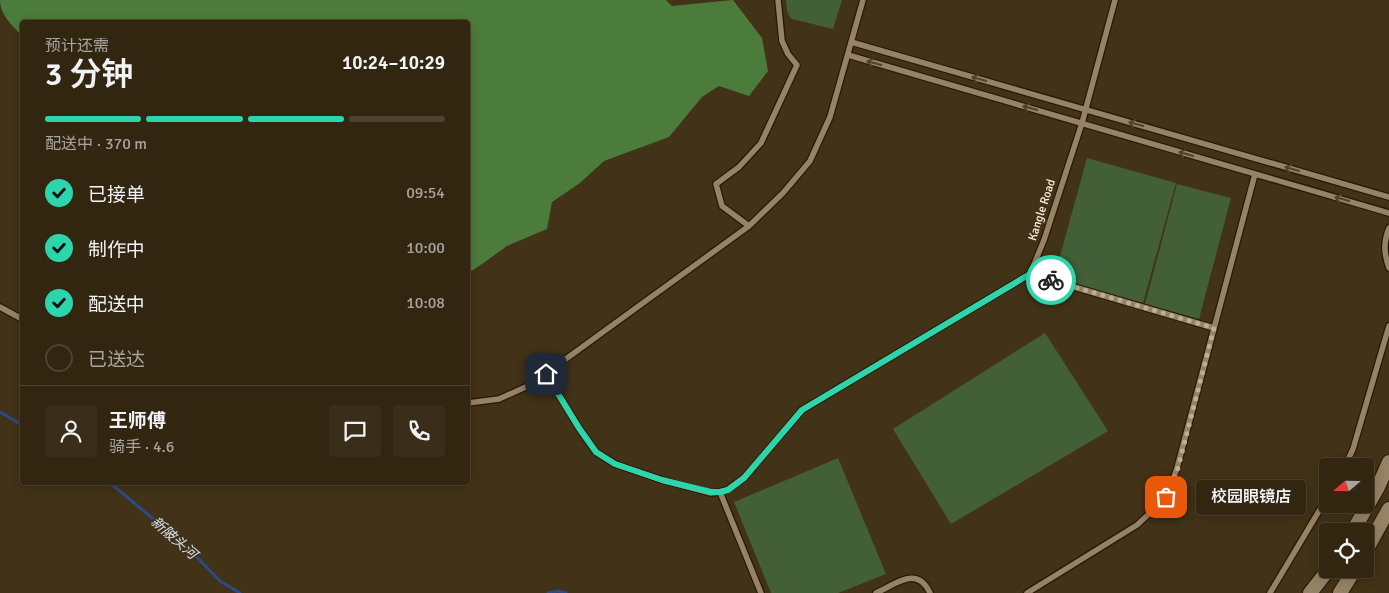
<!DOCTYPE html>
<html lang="zh">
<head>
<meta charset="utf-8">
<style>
  :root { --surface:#322611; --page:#3a2e1a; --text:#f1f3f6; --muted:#a8a59f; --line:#4d4331; --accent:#2cd5ab }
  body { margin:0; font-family:Signika,"Noto Sans SC",sans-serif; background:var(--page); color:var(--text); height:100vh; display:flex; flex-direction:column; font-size:19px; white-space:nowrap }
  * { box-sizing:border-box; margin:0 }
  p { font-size:16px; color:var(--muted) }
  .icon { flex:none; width:28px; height:28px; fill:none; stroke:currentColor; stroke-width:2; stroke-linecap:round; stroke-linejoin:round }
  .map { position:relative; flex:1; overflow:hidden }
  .sheet { position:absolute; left:20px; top:20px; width:450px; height:465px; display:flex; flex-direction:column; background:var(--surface); border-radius:5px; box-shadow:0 2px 12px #0003,0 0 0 1px var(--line) }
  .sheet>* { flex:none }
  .needle { width:32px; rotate:250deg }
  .fabs { position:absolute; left:1319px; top:458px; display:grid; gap:10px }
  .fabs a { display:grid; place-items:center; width:55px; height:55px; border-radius:5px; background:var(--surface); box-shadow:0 2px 12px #0003,0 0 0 1px var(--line); font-size:25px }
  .pin { position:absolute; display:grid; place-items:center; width:42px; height:42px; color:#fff; margin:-21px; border-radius:10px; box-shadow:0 2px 8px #0006 }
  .courier { position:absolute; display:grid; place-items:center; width:50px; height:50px; margin:-25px; border:4px solid #2cd5ab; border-radius:50%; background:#fff; color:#222; box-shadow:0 1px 6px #0007 }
  .bubble { position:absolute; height:35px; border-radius:5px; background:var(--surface); box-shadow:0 2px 12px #0003,0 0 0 1px var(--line); font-size:16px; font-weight:600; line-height:35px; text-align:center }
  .summary em { font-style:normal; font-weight:600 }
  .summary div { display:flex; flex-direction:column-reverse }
  .summary { display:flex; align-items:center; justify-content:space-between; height:85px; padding:0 25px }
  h1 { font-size:32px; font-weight:600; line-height:38px }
  .bar { display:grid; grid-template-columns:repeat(4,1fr); gap:8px 5px; align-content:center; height:60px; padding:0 25px }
  .bar i { height:6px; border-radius:4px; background:var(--line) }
  .bar .current { background:var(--accent) }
  .bar p { grid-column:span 4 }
  .line { display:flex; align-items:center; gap:12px; padding:0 25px; border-top:1px solid var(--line) }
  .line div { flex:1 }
  .round { display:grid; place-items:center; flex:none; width:52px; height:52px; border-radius:5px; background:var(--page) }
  ol { padding:0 25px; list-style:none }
  li { display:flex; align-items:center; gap:15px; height:55px }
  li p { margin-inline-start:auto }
  li .icon { padding:5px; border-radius:50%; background:var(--accent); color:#111; stroke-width:4 }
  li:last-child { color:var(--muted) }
  li i { width:28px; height:28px; border:2px solid var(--line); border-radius:50% }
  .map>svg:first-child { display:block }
  .green { fill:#425f38 }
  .forest { fill:#4c7c3b }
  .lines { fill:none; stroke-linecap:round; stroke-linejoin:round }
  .stream { stroke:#2d4b88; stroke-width:3 }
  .service-casing { stroke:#281900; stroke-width:8 }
  .tertiary-casing { stroke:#281900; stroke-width:16 }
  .service { stroke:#968366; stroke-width:5.5 }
  .tertiary { stroke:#968366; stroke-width:14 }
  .oneway { stroke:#534227 }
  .done { stroke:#bbaf9b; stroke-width:5; stroke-dasharray:0 9 }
  .route { stroke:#2cd5ab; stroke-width:6 }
  .labels { text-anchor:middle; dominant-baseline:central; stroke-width:4; stroke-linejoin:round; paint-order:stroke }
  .street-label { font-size:12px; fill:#fcf2e2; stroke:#423217 }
  .water-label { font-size:14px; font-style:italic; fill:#d6e0f3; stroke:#423217 }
</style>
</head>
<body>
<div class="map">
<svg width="1389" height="593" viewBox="0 0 1389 593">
  <rect width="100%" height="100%" fill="#423217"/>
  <path class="green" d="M786,0H842L833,29L792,19C786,15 787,7 786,0Z
    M1087,158L1176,183L1143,303L1054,278Z
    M1177,184L1231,198L1199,319L1145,304Z
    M1045,333L1108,431L951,524L893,429Z
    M838,458L886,574L838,593H771L734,502Z"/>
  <path class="forest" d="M0,0H666L672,6L733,0L762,38L768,71L749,96L719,86L702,97L669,137L604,161L580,183L552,202L547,229L507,246L482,264L468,273V22H22V36C13,26 0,15 0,0Z"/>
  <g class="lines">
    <path class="stream" d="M0,412L22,425
      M109,482L187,547L220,581L240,593
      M548,593L558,591L566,593"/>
    <g class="service-casing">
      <path id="service" d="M851,42L1389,197
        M848,55L1389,213
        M749,226L722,206L716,184L739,167L761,143L797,65L788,54L782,41L778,0
        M1389,228C1383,243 1384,253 1389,268
        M1030,274L1214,328
        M0,307L22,319
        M546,374L579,428L596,452L615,464L662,480L711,493L720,492L727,490L744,478L802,410L1030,274L1044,240L1082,123L1115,0
        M468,403L499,399L530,385L749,226L783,193L810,161L830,117L863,0
        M1345,466L1353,449L1389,326
        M720,492L761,593
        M876,593C896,584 917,565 930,593
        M1027,593L1137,525L1167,497L1177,468L1255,174
        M1270,593L1328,496"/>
    </g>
    <g class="tertiary-casing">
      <path id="tertiary" d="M1353,531L1378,487L1389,462
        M1365,552L1389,509
        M1310,593L1329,569
        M1340,593L1355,569"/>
    </g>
    <use href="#service" class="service"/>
    <use href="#tertiary" class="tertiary"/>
  </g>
  <defs><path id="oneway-shaft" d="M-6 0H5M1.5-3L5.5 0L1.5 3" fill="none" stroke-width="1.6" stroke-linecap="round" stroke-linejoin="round" transform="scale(1.25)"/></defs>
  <g class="oneway">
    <use href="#oneway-shaft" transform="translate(874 63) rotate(-164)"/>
    <use href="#oneway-shaft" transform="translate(979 79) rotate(-164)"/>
    <use href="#oneway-shaft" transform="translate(1030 108) rotate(-164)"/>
    <use href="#oneway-shaft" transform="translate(1136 124) rotate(-164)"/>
    <use href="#oneway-shaft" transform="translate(1186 154) rotate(-164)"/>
    <use href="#oneway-shaft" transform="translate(1292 169) rotate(-164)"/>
    <use href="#oneway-shaft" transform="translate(1342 199) rotate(-164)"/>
  </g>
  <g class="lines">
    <path class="done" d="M1051,280L1214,328L1178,468L1166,497"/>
    <path class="route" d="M546,374L579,428L596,452L615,464L662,480L711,492H720L728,490L744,478L802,410L1030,274L1051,280"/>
  </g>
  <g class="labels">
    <g class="street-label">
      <text transform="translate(1042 210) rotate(-72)">Kangle Road</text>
    </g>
    <g class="water-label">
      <text transform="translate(174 538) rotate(41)">新陂头河</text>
    </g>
  </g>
</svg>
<div class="fabs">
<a><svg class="needle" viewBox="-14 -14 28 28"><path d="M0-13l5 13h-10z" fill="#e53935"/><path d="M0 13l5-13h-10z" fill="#a8a59f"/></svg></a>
<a><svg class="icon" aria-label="locate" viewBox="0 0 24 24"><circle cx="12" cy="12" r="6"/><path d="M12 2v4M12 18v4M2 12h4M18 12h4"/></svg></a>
</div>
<div class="pin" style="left:1166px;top:497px;background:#ea580c"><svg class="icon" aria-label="bag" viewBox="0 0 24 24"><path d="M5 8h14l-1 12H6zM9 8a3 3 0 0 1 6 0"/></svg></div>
<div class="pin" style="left:546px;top:374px;background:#1f2937"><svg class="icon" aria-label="home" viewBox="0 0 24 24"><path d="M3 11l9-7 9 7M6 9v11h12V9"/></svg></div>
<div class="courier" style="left:1051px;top:280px"><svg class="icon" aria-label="bike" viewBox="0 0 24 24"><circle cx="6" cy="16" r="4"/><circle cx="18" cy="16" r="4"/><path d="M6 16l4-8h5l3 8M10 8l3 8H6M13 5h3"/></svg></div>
<div class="bubble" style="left:1196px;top:480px;width:110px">校园眼镜店</div>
<section class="sheet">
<div class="summary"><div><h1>3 分钟</h1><p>预计还需</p></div><em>10:24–10:29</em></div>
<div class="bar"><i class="current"></i><i class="current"></i><i class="current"></i><i></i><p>配送中 · 370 m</p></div>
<ol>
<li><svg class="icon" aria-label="check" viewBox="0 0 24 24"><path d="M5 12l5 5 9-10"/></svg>已接单<p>09:54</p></li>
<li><svg class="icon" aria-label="check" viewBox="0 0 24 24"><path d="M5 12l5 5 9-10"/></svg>制作中<p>10:00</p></li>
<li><svg class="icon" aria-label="check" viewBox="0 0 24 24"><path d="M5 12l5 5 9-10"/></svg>配送中<p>10:08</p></li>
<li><i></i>已送达</li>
</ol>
<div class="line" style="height:90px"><a class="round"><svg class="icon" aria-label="person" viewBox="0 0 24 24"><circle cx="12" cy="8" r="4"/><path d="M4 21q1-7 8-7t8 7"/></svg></a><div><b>王师傅</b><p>骑手 · 4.6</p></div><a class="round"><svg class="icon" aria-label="chat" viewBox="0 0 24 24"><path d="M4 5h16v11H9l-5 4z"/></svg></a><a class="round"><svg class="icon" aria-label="phone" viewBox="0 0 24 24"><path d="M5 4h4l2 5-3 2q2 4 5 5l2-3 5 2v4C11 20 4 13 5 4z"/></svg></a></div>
</section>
</div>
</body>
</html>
